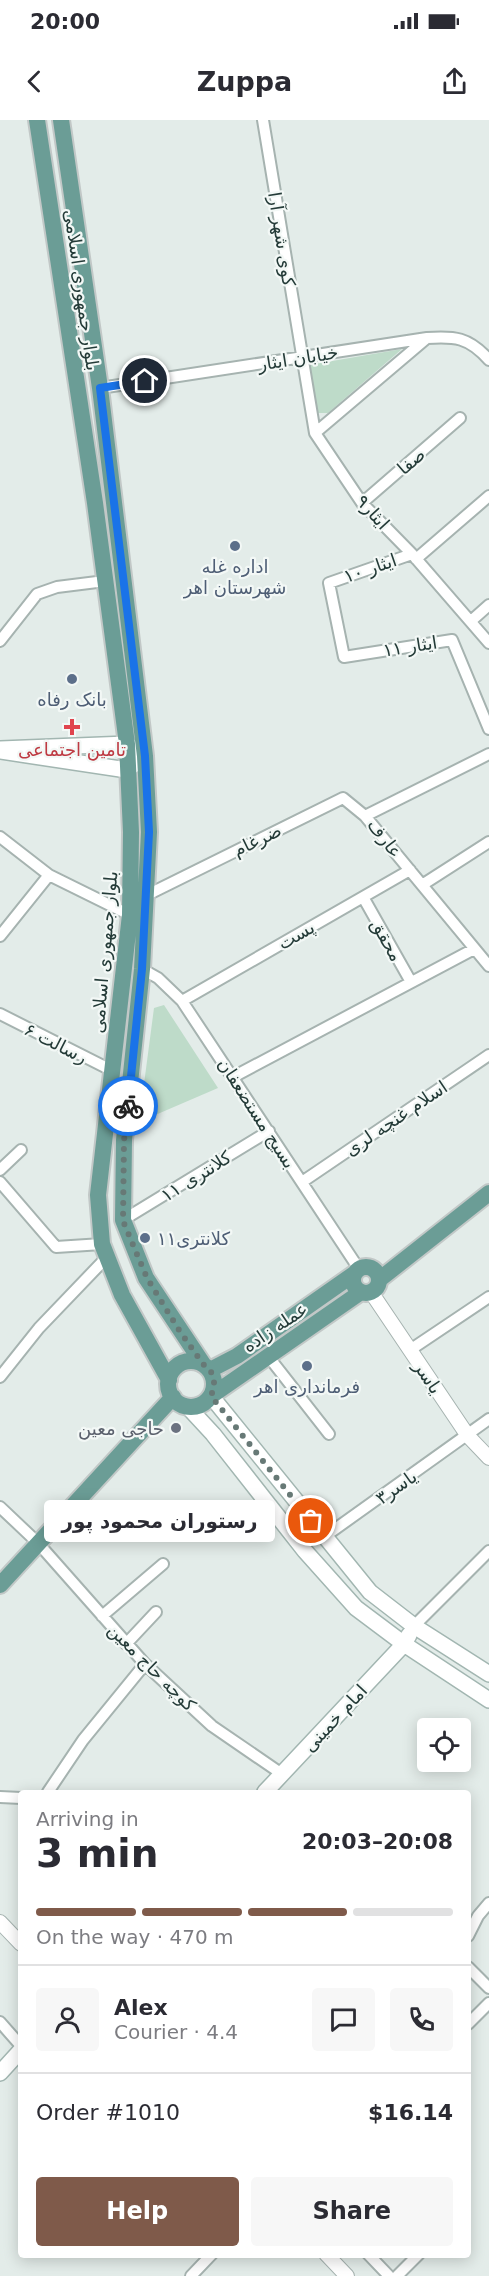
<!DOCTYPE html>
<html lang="en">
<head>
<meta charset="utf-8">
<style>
  :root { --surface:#fff; --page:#f7f7f7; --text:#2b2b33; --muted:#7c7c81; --line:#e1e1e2; --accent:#7f5a4a }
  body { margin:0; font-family:"DejaVu Sans",Vazirmatn,sans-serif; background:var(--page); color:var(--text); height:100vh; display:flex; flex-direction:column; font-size:22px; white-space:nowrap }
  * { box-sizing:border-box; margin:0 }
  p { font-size:20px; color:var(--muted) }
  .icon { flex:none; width:33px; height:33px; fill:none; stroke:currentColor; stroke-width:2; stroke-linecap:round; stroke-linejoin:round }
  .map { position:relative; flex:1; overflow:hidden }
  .sheet { position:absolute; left:18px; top:1670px; width:453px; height:468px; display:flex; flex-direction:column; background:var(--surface); border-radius:6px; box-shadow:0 3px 15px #0003 }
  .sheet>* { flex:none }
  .tools { position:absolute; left:417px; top:1598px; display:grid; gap:12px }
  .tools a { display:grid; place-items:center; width:54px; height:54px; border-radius:6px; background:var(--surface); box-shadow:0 3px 15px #0003; font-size:30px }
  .pin { position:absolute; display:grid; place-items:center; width:51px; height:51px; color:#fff; margin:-26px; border:3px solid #fff; border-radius:50%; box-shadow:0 2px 6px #0007 }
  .courier { position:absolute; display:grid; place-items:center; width:60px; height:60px; margin:-30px; border:4px solid #1a73e8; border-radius:50%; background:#fff; color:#222; box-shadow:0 2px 8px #0007 }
  .bubble { position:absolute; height:42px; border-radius:6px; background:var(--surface); box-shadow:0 3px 15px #0003; font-size:20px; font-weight:600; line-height:42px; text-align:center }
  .summary em { font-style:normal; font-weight:600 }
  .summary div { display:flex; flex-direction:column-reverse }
  .summary { display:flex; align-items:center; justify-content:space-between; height:102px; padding:0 18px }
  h1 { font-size:39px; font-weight:600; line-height:45px }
  .bar { display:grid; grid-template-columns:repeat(4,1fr); gap:9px 6px; align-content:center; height:72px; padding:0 18px }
  .bar i { height:8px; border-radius:4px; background:var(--line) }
  .bar .active { background:var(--accent) }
  .bar p { grid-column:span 4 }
  .line { display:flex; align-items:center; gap:15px; padding:0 18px; border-top:2px solid var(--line) }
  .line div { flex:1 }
  .round { display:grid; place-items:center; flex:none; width:63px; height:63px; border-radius:6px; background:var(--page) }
  .button { display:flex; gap:12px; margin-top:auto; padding:12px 18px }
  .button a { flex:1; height:69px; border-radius:6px; background:var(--accent); color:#fff; font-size:24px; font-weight:600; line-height:69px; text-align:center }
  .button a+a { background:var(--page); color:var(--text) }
  .status { display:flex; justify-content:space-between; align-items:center; height:42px; padding:0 30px; background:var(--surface); direction:ltr }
  .status svg { height:16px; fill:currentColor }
  header { display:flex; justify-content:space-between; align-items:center; height:78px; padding:0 18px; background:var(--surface); font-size:27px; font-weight:600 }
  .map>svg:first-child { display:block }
  .green { fill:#bedbc9 }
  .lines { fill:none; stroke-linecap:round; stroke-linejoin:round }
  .minor-casing { stroke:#a6b3b0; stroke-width:14 }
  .tertiary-casing { stroke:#a6b3b0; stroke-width:16 }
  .secondary-casing { stroke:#a2b6b1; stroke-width:18 }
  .primary-casing { stroke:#c2c8c7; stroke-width:20 }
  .minor { stroke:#fff; stroke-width:10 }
  .tertiary { stroke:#fff; stroke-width:14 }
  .secondary { stroke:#fff; stroke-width:15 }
  .primary { stroke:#6b9d96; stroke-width:16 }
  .done { stroke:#677976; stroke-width:6; stroke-dasharray:0 10.8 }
  .route { stroke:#1a73e8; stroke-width:8 }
  .service-dot { fill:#5c6f8a; stroke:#f3f8f6; stroke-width:2 }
  .health-dot { fill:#e0444e; stroke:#f3f8f6; stroke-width:2 }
  .worship-dot { fill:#6b7280; stroke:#f3f8f6; stroke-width:2 }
  .labels { text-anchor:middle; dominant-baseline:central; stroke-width:4.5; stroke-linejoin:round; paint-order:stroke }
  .street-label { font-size:18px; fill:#243b38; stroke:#f3f8f6 }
  .service-label { font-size:18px; fill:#4e5e75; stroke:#f3f8f6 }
  .health-label { font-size:18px; fill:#be3a42; stroke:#f3f8f6 }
  .worship-label { font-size:18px; fill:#5b616d; stroke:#f3f8f6; text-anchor:end }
</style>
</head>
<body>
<div class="status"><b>20:00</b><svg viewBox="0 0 49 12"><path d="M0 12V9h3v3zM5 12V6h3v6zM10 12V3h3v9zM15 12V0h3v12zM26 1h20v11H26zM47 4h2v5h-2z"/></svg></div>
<header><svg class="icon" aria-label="back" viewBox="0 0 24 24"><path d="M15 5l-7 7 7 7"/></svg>Zuppa<svg class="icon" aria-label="share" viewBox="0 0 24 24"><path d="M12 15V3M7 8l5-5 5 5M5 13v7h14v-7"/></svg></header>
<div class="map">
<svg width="489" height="2156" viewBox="0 0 489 2156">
  <rect width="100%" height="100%" fill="#e3ece9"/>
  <path class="green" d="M402,229L328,293H317L309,245Z
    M164,885L218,968L139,1002L154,888Z"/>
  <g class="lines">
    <g class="minor-casing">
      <path id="minor" d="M263,0L315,313L362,383L412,434L489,523
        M100,268L427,218C454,216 469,217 489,240
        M315,313L427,218
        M362,383L460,298
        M412,434L329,463L344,537L452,520L489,609
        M416,439L489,376
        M471,501L489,485
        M0,521L37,474L57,467L105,461
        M365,696L489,634
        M0,717L49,755L0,816
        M49,755L130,795
        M422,765L489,722
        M147,775L343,678L365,696L489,846
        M363,777L411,862
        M142,849L158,858L182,881L359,1149
        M182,881L410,750
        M0,894L113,951
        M233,957L474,829
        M0,1050L21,1030
        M0,1062L56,1127L102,1124
        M302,1062L489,935
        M123,1100L269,1011
        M410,1230L489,1177
        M268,1236L329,1314
        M0,1257L39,1208L108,1136
        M0,1387L38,1423L145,1544L212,1606L282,1654
        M324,1417L489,1299
        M102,1496L163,1444
        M414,1506L489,1431
        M126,1524L156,1492
        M48,1672L83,1620L145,1544
        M0,1677L21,1678
        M468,1816L478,1796L489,1783
        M468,1847L489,1868
        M0,1902L21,1926
        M468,1904L489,1883
        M368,2134L389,2156
        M191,2156L212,2134
        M397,2156L419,2134"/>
    </g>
    <g class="tertiary-casing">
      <path id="tertiary" d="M371,1172L468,1316L489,1338
        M0,1802L21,1824
        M326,2134L347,2156"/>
    </g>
    <g class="secondary-casing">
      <path id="secondary" d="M0,629L127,624L145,636L127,650L0,631
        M211,1276L370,1472L414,1506L489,1554
        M188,1287L213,1314L305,1431L356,1488L404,1524L489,1580
        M265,1672L404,1524L409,1515
        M0,1953L21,1930"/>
    </g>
    <g class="primary-casing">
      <path id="primary" d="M37,0L95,383L127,624L131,712L130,795L98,1075L102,1124L122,1175L169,1260
        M61,0L100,268L145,636L149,712L142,849L124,1020L123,1100L146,1158L203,1244
        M353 1160a13 13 0 1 1 26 0a13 13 0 1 1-26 0Z
        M380,1159L489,1073
        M168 1264a23 23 0 1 1 46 0a23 23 0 1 1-46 0Z
        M210,1250L237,1236L354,1154
        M211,1276L361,1172
        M0,1465L173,1277"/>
    </g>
    <use href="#minor" class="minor"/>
    <use href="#tertiary" class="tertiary"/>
    <use href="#secondary" class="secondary"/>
    <use href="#primary" class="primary"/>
  </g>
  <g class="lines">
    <path class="done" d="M128,986L124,1020L123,1101L147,1158L179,1210L203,1244L210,1250L214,1258V1267L211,1276L311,1401"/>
    <path class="route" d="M128,986L142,849L149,712L145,636L100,268L145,261"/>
  </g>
  <g class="service-dot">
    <circle cx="235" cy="426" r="6"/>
    <circle cx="72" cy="559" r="6"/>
    <circle cx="145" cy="1118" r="6"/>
    <circle cx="307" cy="1246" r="6"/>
  </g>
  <path class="health-dot" d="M69 598h6v6h6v6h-6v6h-6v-6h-6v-6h6z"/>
  <circle class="worship-dot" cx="176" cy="1308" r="6"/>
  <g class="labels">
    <g class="street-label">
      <text transform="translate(282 119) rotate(81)">کوی شهر آرا</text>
      <text transform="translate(82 170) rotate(82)">بلوار جمهوری اسلامی</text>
      <text transform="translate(298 238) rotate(-9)">خیابان ایثار</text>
      <text transform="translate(411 341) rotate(-41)">صفا</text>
      <text transform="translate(373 392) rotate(48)">ایثار۹</text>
      <text transform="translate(370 448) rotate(-19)">ایثار ۱۰</text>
      <text transform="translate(410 526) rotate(-9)">ایثار ۱۱</text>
      <text transform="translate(385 718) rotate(53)">عارف</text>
      <text transform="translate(257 720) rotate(-26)">ضرغام</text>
      <text transform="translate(296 815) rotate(-30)">پست</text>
      <text transform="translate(387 820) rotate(61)">محقق</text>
      <text transform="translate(104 832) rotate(-85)">بلوار جمهوری اسلامی</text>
      <text transform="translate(56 923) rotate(27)">رسالت ۶</text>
      <text transform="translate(257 993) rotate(57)">بسیج مستضعفان</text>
      <text transform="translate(396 998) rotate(-34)">اسلام غنچه لری</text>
      <text transform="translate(196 1056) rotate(-32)">کلانتری ۱۱</text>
      <text transform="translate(275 1207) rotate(-34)">عمله زاده</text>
      <text transform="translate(428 1257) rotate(56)">یاسر</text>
      <text transform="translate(396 1367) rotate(-35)">یاسر۳</text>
      <text transform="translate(152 1547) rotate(45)">کوچه حاج معین</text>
      <text transform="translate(335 1598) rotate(-47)">امام خمینی</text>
    </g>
    <g class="service-label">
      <text x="235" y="446">اداره غله<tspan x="235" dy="21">شهرستان اهر</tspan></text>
      <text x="72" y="579">بانک رفاه</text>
      <text x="157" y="1118" text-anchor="start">کلانتری۱۱</text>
      <text x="307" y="1266">فرمانداری اهر</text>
    </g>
    <g class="health-label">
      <text x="72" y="629">تامین اجتماعی</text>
    </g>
    <g class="worship-label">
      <text x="164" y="1308">حاجی معین</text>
    </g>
  </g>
</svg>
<div class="tools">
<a><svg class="icon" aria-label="locate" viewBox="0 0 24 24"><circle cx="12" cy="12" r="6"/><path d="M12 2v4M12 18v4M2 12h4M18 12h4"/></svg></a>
</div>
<div class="pin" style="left:311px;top:1401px;background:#ea580c"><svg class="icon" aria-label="bag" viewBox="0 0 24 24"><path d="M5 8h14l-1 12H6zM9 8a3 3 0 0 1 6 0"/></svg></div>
<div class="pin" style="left:145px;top:261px;background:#1f2937"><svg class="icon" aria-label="home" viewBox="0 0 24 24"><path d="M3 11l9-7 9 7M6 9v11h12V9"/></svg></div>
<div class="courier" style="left:128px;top:986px"><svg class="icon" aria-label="bike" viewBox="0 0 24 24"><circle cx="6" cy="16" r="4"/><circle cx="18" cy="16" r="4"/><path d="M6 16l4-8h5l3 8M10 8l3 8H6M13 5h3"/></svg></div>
<div class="bubble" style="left:44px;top:1380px;width:231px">رستوران محمود پور</div>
<section class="sheet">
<div class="summary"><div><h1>3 min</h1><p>Arriving in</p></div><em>20:03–20:08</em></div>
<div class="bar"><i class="active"></i><i class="active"></i><i class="active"></i><i></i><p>On the way · 470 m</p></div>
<div class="line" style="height:108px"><a class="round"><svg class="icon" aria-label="person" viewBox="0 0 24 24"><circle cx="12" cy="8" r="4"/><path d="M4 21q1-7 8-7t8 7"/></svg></a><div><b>Alex</b><p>Courier · 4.4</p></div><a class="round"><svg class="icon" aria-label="chat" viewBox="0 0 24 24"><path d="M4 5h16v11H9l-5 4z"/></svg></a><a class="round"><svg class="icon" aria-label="phone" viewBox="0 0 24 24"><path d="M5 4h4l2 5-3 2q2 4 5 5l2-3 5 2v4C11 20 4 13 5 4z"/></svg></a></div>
<div class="line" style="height:78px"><div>Order #1010</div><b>$16.14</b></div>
<div class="button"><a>Help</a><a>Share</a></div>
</section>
</div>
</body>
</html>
